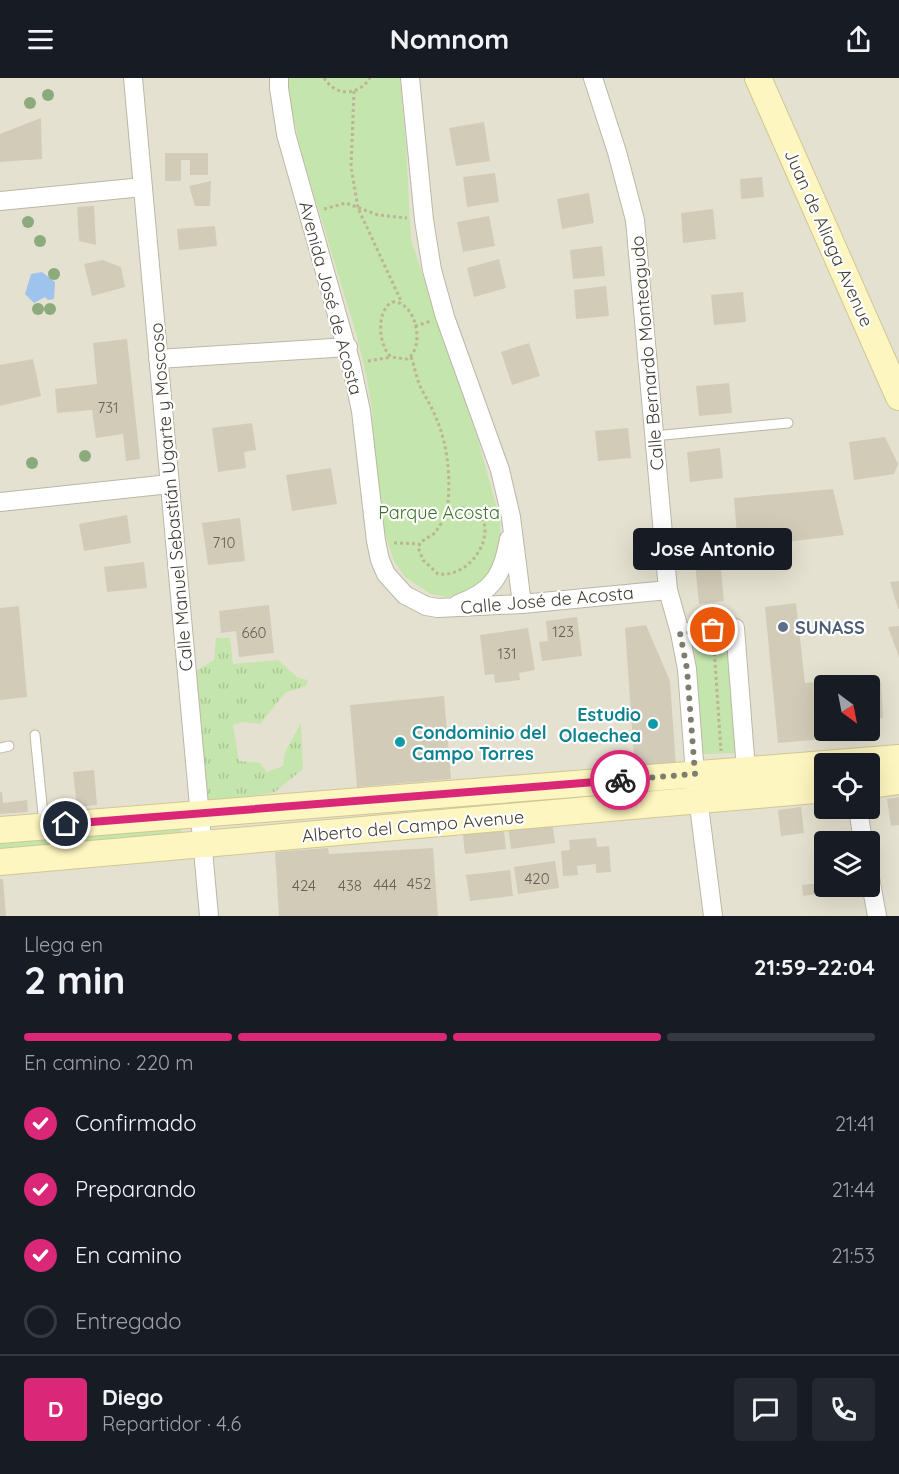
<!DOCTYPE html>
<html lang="es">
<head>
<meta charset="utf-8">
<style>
  :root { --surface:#171b24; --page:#242831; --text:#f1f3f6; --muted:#9ea1a6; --line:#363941; --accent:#db2777 }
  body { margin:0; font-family:Quicksand,sans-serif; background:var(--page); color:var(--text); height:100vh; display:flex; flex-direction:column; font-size:22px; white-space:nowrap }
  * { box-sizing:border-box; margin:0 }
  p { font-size:20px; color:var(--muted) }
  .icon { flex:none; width:33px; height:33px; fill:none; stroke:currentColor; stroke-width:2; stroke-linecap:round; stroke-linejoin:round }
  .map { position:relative; height:838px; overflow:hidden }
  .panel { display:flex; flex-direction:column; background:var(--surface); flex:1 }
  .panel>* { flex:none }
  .needle { width:39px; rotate:148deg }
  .buttons { position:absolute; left:814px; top:597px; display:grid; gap:12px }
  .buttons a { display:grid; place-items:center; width:66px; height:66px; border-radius:6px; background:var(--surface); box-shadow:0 6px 24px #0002; font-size:30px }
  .pin { position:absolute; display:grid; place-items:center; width:51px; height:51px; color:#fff; margin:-26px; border:3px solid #fff; border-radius:50%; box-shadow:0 2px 6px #0007 }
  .courier { position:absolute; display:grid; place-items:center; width:60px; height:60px; margin:-30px; border:4px solid #db2777; border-radius:50%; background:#fff; color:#222; box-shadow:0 2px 8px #0007 }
  .bubble { position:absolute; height:42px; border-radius:6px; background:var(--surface); box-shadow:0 6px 24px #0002; font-size:20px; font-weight:700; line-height:42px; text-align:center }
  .summary em { font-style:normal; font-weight:700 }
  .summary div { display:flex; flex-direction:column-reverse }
  .summary { display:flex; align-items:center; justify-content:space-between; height:102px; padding:0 24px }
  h1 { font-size:39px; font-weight:700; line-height:45px }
  .bar { display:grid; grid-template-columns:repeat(4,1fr); gap:9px 6px; align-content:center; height:72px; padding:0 24px }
  .bar i { height:8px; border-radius:4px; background:var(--line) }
  .bar .on { background:var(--accent) }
  .bar p { grid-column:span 4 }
  .line { display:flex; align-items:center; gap:15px; padding:0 24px; border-top:2px solid var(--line) }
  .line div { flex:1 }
  .round { display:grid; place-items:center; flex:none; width:63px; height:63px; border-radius:6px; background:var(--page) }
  ol { padding:0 24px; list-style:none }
  li { display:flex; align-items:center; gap:18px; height:66px }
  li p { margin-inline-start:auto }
  li .icon { padding:6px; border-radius:50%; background:var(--accent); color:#fff; stroke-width:4 }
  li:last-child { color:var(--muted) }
  li i { width:33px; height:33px; border:3px solid var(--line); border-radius:50% }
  header { display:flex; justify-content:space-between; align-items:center; height:78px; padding:0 24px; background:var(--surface); font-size:27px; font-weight:700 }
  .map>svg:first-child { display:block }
  .residential { fill:#e5e1d0; fill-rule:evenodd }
  .grass { fill:url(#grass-tufts) }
  .park { fill:#c4e5ab }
  .water { fill:#9ec4ee }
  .building { fill:#d2cbb8 }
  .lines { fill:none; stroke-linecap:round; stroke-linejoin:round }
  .service-casing { stroke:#bcb7a5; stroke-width:11 }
  .minor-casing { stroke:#bcb7a5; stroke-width:20 }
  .secondary-casing { stroke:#d0c793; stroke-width:28 }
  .path { stroke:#bdb497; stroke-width:3; stroke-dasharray:3 3; stroke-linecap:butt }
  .service { stroke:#fff; stroke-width:9 }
  .minor { stroke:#fff; stroke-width:18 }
  .secondary { stroke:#fdf6c0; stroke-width:26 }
  .tree { fill:#8daa7c }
  .done { stroke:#7f7c70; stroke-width:6; stroke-dasharray:0 10.8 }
  .route { stroke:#db2777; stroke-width:8 }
  .service-dot { fill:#5c6f8a; stroke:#fff; stroke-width:2 }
  .culture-dot { fill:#0f9aa8; stroke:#fff; stroke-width:2 }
  .labels { text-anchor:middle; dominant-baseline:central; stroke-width:4.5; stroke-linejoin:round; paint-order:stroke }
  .number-label { font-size:15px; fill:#666154 }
  .street-label { font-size:18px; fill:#423e33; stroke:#fff }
  .park-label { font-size:18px; fill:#3b7228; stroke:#fff }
  .service-label { font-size:18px; font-weight:bold; fill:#4e5e75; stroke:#fff; text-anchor:start }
  .culture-label { font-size:18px; font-weight:bold; fill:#0d838f; stroke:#fff; text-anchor:end }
</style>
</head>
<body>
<header><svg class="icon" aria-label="menu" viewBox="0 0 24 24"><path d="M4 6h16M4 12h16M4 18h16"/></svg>Nomnom<svg class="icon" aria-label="share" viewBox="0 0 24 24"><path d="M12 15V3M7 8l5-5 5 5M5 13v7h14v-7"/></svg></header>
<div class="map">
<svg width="899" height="838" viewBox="0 0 899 838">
  <defs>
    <pattern id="grass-tufts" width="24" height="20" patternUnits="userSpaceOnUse" patternTransform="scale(1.5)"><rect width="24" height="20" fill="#c4e5ab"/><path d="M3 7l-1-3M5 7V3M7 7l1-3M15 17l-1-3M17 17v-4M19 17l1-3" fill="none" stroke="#aac694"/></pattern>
  </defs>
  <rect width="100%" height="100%" fill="#f1eee2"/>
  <path class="residential" d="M0,0H899V838H0ZM825,608H870V652H825ZM825,686H870V730H825ZM825,764H870V808H825Z"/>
  <path class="grass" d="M216,560H230L233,586L278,582L298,600L308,602L306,608L285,615L260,646L243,644L233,647L239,683L260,685L267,694L283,688L285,674L301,645L303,691L275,714L207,725L196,593L214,582Z"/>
  <path class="park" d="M287,0H400L406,68L411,162L476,355L500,441L501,471L490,496L478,508L464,516L447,519L431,516L405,499L394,483L387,462L375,415L372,330L366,296L356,255L302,77L287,12Z
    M731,560L739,675L703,676L694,563Z
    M180,743L182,765L0,778V760Z"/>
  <path class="water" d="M42,194L55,204L54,221L48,222L45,219L34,225L25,216L31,196Z"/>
  <path class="building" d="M41,40L42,81L0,84V56Z
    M484,44L490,83L456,88L449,50Z
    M165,75H208V97H190V82H181V103H165Z
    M495,95L499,124L467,129L463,99Z
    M762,99L764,119L741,121L740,101Z
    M211,103L210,128H195L189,108Z
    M589,115L594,145L562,151L557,121Z
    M94,128L96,167L79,163L77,129Z
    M713,131L716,161L683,165L681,135Z
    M489,138L495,168L463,174L457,144Z
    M215,148L217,168L179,172L177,151Z
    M602,168L605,198L573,201L570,172Z
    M499,181L506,210L474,219L467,190Z
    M103,182L121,189L125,209L92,218L84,186Z
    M606,208L609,238L576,241L574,212Z
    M743,214L746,244L714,247L711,217Z
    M127,261L140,381L126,383L123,356L96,360L92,332L57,335L55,311L97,306L93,265Z
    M529,265L540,298L512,307L501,274Z
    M33,281L41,318L0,328V287Z
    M729,305L732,335L699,338L696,308Z
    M252,345L256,372L244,374L246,390L218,394L212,350Z
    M628,350L631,380L598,383L595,353Z
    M885,359L898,386L894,396L854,402L849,364Z
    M720,370L723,400L690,404L687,374Z
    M331,390L337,426L292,433L286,397Z
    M833,411L844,457L738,470L734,420Z
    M127,437L131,465L84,473L79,446Z
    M240,440L245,483L208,487L202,445Z
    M720,483L724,523L699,526L695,485Z
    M144,484L147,510L107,514L104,489Z
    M899,503V531H898L890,504Z
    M796,525L805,605L830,603L831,608H825V652H834L835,660L778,665L765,529Z
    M269,527L274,575L239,579L236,553L221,555L219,533Z
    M19,528L27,619L0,622V530Z
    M577,539L582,578L542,583L539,564L548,563L546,543Z
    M646,547L670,603L676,689L635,693L625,550Z
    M899,548V579L888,549Z
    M528,550L535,592L519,595L520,602L495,605L494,596L485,597L480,557Z
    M881,604L883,640L870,641V608L865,606Z
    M444,618L451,701L357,709L350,627Z
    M94,692L97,727L77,729L73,694Z
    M0,714H2L3,725L27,722L28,734L0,736Z
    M899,719V747L891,748L887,721Z
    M801,729L804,755L781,758L778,732Z
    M551,736L555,765L511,771L507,742Z
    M503,743L506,771L465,776L462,748Z
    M596,760L597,769L609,768L611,794L596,795V786L577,788L578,797L563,798L561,773L570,772L569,762Z
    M328,770L329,776L433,770L438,838H279L275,774Z
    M825,779V808H836L837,813L803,818L802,807L820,805L817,780Z
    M555,783L559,810L518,816L514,789Z
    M510,792L513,818L470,823L466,797Z
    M0,801H3L6,838H0Z"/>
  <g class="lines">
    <g class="service-casing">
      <path id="service" d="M654,358L788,345
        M35,657L44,746
        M0,670L9,668"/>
    </g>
    <g class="minor-casing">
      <path id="minor" d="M133,0L209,838
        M279,0V10L286,56L351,286L361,333L376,463L380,482L386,496L405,517L426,528L438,530L522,526L668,512
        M410,0L424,142L432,192L445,239L500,392L511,439L522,526
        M593,0L617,74L635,142L668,512L680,555L687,591L695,696L713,838
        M0,123L143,109
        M158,281L348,269
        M0,424L170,406
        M458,526C493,514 503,496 509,461
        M680,555L735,550L746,692
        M858,730L863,764
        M870,800L877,838"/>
    </g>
    <g class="secondary-casing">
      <path id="secondary" d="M758,0L899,319
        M870,707L899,703
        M0,752L899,680
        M0,784L825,711"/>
    </g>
    <path class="path" d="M324,0C336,19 358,18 370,0
      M354,13L351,89L358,130L402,225
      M324,131L346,125L378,137L407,140
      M392,224C416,222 426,270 407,281L391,279C378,267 376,233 392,224Z
      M415,248L431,243
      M411,279C415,289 416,300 421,310C425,318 430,326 434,335C449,368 451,400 447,436
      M368,283L391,279
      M461,430C507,432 480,501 438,496L423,482L418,469L421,464L435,455L447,436L454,432Z
      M394,465L419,466
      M714,569L721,673"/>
    <use href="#service" class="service"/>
    <use href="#minor" class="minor"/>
    <use href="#secondary" class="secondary"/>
  </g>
  <g class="tree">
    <circle cx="48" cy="17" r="6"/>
    <circle cx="30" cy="25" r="6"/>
    <circle cx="28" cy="144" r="6"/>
    <circle cx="40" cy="163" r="6"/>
    <circle cx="54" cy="196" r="6"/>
    <circle cx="38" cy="231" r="6"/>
    <circle cx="50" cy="231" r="6"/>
    <circle cx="85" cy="378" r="6"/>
    <circle cx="32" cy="385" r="6"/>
  </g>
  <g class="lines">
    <path class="done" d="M620,702L695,696L687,591L680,555L713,552"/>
    <path class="route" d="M66,746L620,702"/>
  </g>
  <circle class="service-dot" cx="783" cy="549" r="6"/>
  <g class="culture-dot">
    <circle cx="653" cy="646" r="6"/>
    <circle cx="400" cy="664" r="6"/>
  </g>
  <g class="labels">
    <g class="number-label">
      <text x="108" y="329">731</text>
      <text x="224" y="464">710</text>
      <text x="563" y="553">123</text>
      <text x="254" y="554">660</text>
      <text x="507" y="575">131</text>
      <text x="537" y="800">420</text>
      <text x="419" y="805">452</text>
      <text x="385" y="806">444</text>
      <text x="304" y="807">424</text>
      <text x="350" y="807">438</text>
    </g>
    <g class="street-label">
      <text transform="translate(829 160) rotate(66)">Juan de Aliaga Avenue</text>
      <text transform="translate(331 220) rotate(75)">Avenida José de Acosta</text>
      <text transform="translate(647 275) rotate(-95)">Calle Bernardo Monteagudo</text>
      <text transform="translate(171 419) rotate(-95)">Calle Manuel Sebastián Ugarte y Moscoso</text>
      <text transform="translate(547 522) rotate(-5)">Calle José de Acosta</text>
      <text transform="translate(413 748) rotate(-5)">Alberto del Campo Avenue</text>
    </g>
    <g class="park-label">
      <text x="439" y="434">Parque Acosta</text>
    </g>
    <g class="service-label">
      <text x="795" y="549">SUNASS</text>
    </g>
    <g class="culture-label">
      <text x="641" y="636">Estudio<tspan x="641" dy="21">Olaechea</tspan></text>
      <text x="412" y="654" text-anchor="start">Condominio del<tspan x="412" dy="21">Campo Torres</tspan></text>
    </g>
  </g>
</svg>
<div class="buttons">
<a><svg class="needle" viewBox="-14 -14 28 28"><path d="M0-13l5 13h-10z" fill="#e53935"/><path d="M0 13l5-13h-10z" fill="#9ea1a6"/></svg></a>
<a><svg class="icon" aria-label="locate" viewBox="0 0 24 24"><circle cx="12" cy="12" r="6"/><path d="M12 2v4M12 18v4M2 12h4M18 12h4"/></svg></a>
<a><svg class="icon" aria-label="layers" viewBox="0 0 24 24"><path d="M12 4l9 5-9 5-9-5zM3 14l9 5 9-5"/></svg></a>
</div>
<div class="pin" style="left:713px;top:552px;background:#ea580c"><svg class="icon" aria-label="bag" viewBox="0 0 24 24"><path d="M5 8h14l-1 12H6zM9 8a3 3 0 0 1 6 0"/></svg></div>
<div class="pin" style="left:66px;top:746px;background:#1f2937"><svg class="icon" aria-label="home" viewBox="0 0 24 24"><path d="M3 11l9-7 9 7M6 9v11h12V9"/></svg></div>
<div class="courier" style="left:620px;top:702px"><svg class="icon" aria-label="bike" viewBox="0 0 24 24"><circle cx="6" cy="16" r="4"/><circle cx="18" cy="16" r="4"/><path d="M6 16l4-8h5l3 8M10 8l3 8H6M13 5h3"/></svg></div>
<div class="bubble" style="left:633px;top:450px;width:159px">Jose Antonio</div>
</div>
<section class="panel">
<div class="summary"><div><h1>2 min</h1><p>Llega en</p></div><em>21:59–22:04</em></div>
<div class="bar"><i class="on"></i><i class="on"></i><i class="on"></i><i></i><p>En camino · 220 m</p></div>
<ol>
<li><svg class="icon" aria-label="check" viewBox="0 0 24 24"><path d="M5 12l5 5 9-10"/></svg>Confirmado<p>21:41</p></li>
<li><svg class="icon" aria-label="check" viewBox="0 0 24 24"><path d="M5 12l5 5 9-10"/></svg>Preparando<p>21:44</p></li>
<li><svg class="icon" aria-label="check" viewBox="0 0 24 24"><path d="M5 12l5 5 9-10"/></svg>En camino<p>21:53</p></li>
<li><i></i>Entregado</li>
</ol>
<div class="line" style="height:108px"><b class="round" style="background:var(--accent);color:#fff">D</b><div><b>Diego</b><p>Repartidor · 4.6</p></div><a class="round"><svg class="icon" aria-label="chat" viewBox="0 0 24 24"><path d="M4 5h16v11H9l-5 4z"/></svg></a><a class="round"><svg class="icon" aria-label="phone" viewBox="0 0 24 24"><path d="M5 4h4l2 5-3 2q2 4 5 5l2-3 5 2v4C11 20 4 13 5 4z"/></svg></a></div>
</section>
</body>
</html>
